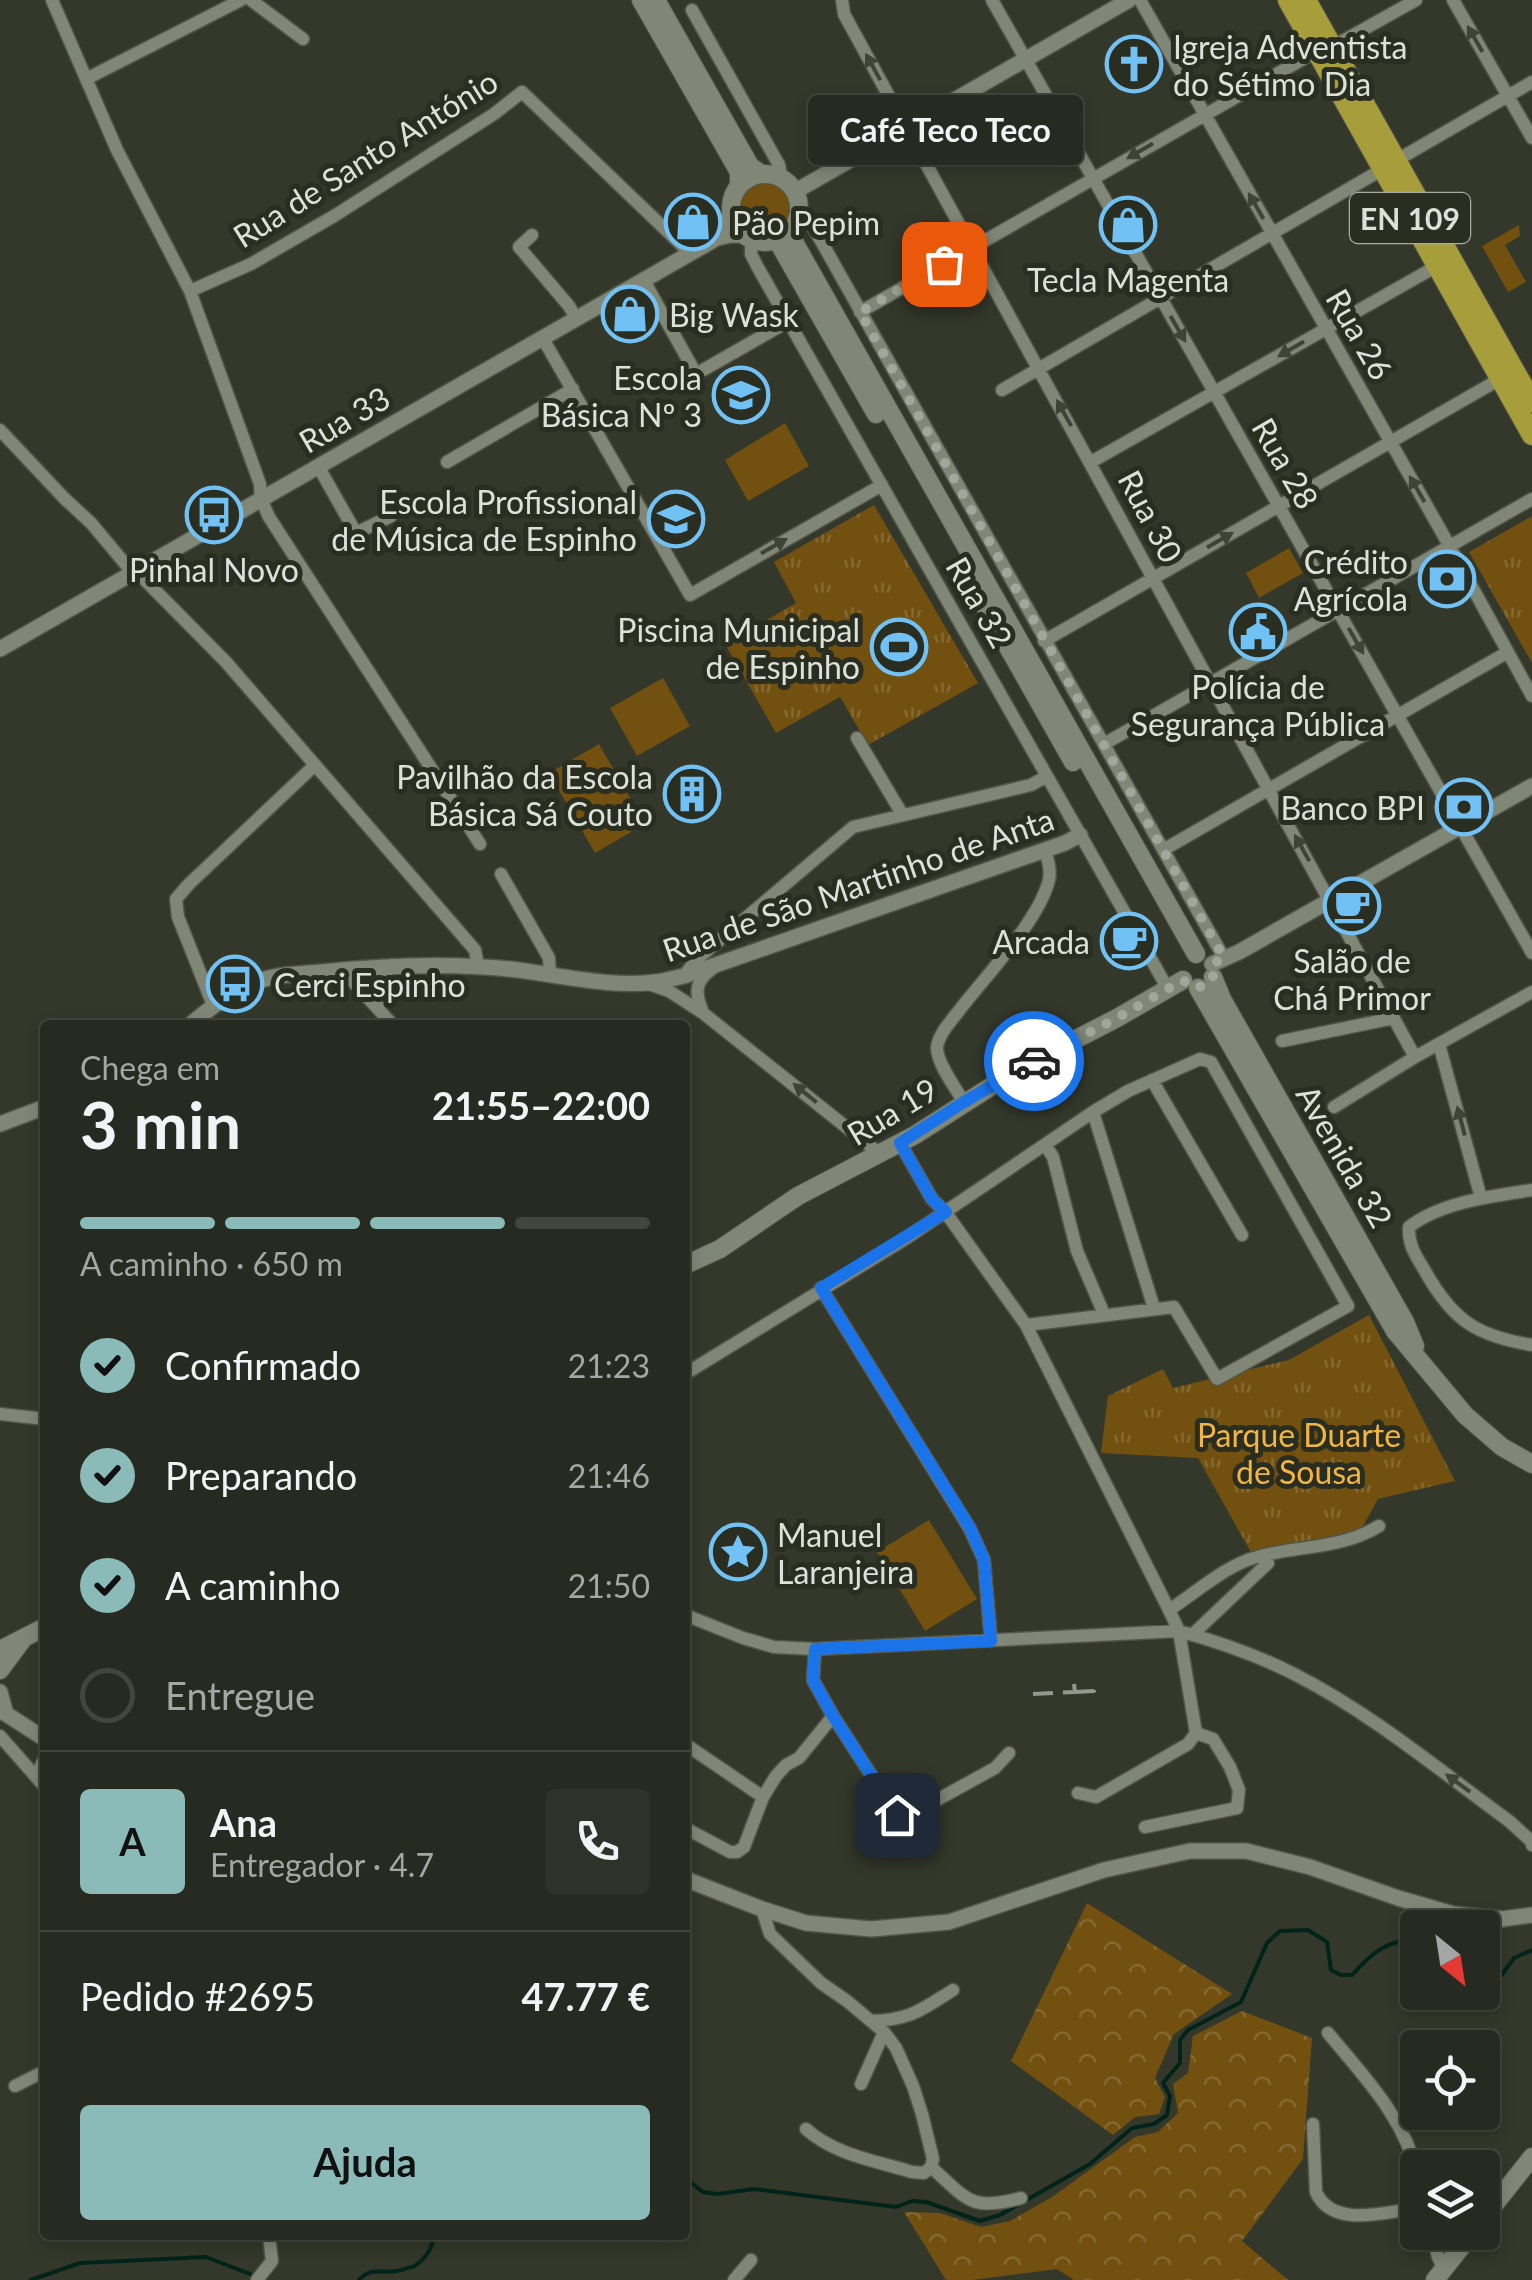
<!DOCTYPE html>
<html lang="pt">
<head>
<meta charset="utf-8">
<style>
  :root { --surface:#262a20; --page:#2e3229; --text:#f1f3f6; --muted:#a4a7a5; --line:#42463e; --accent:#8bbbb9 }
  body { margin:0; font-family:Lato,sans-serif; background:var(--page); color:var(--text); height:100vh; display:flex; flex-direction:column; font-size:38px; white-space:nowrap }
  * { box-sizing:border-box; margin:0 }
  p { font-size:32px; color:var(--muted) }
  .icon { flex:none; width:55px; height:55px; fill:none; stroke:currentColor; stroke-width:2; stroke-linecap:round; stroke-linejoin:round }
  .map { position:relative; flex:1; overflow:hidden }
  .side { position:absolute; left:40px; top:1020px; width:650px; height:1220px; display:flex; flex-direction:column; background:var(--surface); border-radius:10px; box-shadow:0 5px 15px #0003,0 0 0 2px var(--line) }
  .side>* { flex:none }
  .needle { width:65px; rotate:150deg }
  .controls { position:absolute; left:1400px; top:1910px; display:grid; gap:20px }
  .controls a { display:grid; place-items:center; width:100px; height:100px; border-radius:10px; background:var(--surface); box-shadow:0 5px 15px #0003,0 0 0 2px var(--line); font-size:50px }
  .pin { position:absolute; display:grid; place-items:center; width:85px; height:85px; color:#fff; margin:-42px; border-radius:20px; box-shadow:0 5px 15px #0006 }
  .courier { position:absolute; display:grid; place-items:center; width:100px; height:100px; margin:-50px; border:8px solid #1a73e8; border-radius:50%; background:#fff; color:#222; box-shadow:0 2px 12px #0007 }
  .bubble { position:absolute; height:70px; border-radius:10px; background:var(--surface); box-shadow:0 5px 15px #0003,0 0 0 2px var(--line); font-size:32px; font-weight:700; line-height:70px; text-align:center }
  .summary em { font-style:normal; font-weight:700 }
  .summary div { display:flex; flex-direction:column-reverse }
  .summary { display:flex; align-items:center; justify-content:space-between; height:170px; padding:0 40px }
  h1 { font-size:65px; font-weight:700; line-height:75px }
  .bar { display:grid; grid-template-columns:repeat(4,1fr); gap:15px 10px; align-content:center; height:120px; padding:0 40px }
  .bar i { height:12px; border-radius:8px; background:var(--line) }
  .bar .selected { background:var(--accent) }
  .bar p { grid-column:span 4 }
  .line { display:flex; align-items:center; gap:25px; padding:0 40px; border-top:2px solid var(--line) }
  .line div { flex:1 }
  .round { display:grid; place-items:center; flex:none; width:105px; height:105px; border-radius:10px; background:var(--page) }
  ol { padding:0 40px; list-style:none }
  li { display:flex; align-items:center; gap:30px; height:110px }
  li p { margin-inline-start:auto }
  li .icon { padding:10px; border-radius:50%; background:var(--accent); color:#111; stroke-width:4 }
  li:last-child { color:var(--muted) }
  li i { width:55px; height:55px; border:5px solid var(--line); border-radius:50% }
  .primary-button { display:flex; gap:20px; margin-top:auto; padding:20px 40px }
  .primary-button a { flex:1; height:115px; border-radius:10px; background:var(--accent); color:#111; font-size:40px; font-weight:700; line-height:115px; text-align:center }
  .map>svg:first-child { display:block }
  .green { fill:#715010 }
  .forest { fill:url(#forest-crowns) }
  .park { fill:url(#park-tufts) }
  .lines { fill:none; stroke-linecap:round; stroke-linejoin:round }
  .stream { stroke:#00241a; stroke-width:4 }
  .minor-casing { stroke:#515549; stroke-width:15 }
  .tertiary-casing { stroke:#515549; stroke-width:18 }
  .secondary-casing { stroke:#515549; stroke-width:20 }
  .primary-casing { stroke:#515549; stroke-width:22 }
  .minor { stroke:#818777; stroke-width:12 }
  .tertiary { stroke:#818777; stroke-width:15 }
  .secondary { stroke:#818777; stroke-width:18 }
  .primary { stroke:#a79e3b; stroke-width:20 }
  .rail { stroke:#94988d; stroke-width:4; stroke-dasharray:20 10; stroke-linecap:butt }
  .oneway { fill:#3f4436 }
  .done { stroke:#a2a69b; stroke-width:10; stroke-dasharray:0 18 }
  .route { stroke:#1a73e8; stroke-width:12 }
  .labels { text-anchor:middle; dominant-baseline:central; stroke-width:10; stroke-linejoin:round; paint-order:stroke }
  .shield { fill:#292e20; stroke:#a7aba1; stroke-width:2.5 }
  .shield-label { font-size:30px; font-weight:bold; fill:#dde1d8 }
  .poi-label { font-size:32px; fill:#dde1d8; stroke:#292e20; text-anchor:end }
  .street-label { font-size:32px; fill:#dde1d8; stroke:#292e20 }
  .park-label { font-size:32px; fill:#f3b541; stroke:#292e20 }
</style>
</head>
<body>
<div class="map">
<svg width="1532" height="2280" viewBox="0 0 1532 2280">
  <defs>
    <pattern id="forest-crowns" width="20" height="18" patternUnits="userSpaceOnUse" patternTransform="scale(2.5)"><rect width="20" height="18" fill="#715010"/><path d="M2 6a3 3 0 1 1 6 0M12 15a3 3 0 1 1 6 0" fill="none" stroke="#856932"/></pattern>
    <pattern id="park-tufts" width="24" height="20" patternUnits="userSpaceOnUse" patternTransform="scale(2.5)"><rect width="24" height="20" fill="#715010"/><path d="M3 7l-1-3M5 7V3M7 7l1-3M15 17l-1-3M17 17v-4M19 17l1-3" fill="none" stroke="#856932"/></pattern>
  </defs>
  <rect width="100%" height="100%" fill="#33382a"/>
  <path class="green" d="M740 207a26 26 0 1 1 52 0a26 26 0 1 1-52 0Z
    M1519,225L1520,236L1505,245L1526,282L1508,292L1482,246Z
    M785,423L809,466L748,501L725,460Z
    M1289,548L1303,573L1259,598L1246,573Z
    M663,678L690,726L637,756L610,708Z
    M599,744L645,824L595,853L549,773Z
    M929,1520L977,1599L925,1631L877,1552Z"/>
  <path class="forest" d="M1087,1903L1232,1994L1174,2034L1155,2078L1165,2097L1159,2114L1135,2117L1113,2135L1011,2061Z
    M1242,2011L1312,2038L1303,2159L1242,2241L1288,2280H1074L1057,2269L972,2280H946L904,2212L940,2213L981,2227L1010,2221L1052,2197L1135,2137L1158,2132L1178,2113L1173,2084L1188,2073L1193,2036Z"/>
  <path class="park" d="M874,505L978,683L868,745L840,697L776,733L725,644L796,603L774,562Z
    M1532,516V663L1469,552Z
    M1369,1315L1455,1481L1378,1499L1358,1535L1252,1554L1198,1458L1101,1453L1108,1396L1163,1369L1173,1388L1289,1360Z"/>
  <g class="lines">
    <path class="stream" d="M1482,1987L1495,1984L1514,1958L1532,1950
      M685,2178L703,2192L718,2194L754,2189L896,2207L912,2201L926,2202L980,2221L1000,2215L1090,2164L1132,2128L1154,2124L1167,2115L1170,2096L1163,2083L1180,2063V2040L1188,2030L1241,2002L1267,1943L1280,1931L1308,1930L1327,1942L1331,1970L1341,1975H1352C1369,1956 1389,1936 1418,1942
      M31,2280L80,2263L206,2257L250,2274
      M359,2280C371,2266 382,2274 397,2271C403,2270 407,2267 413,2267C426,2259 431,2250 435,2235"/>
    <g class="minor-casing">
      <path id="minor" d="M52,0L117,150L190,291L260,484L261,499L269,517L480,844
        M251,0L303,39
        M842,0L844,14L1415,1057
        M992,0L1532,953
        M1140,0L1449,545L1532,696
        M1453,0L1532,138
        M692,10L779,165L781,177
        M1332,47L1416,0
        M86,79L241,0
        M1397,160L1532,82
        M800,212L810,222L825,248L1224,958
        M532,235L519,247L569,306L576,318
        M751,239V254L757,266L1168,989
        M643,279L696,374L789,321
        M190,291L251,264L334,216L494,114L522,92L690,253
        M860,312L1317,51
        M542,337L690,595L882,485
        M1002,390L1383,169
        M0,430L64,498L91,523L127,566L136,571L226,662L475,950L478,965
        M447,462L573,389
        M1091,462L1437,266
        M318,466L356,533L391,516
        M1044,641L1500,379
        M857,738L902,814
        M1104,744L1532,499
        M1163,850L1508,652
        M501,874L549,958L550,975
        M341,969L393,1025
        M684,976L695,961L853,827L1031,785L1047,776
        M649,984L669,991L703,1013L880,1154
        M213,1005L178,917L176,899L189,884L315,765
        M378,1007C373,990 381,978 393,965
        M702,1010C694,991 696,980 713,968
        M1282,1041L1394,1018
        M1439,1044L1481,1198
        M1152,1080L1242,1235
        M964,1102C956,1089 936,1062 937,1047C939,1033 953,1019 961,1008C987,975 1039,920 1049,880C1051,870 1048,860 1045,850
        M1334,1107L1415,1057L1532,992
        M1093,1112L1154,1308
        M900,1143L932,1199L946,1213L1026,1325L1169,1610L1179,1631L1196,1733
        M1046,1146L1053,1157L1077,1251L1104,1314
        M1532,1190C1493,1196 1441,1202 1409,1227C1408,1245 1416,1256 1425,1271C1453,1321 1477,1336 1532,1345
        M821,1288L970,1529L984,1560L991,1641
        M685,1374L905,1239L1093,1112L1128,1091L1200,1059L1211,1062L1348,1306L1217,1379L1174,1307L1026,1325
        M0,1414L45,1419
        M1169,1610C1195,1593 1228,1564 1257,1557C1299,1545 1339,1550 1379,1526
        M685,1615L743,1638L774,1647L815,1649L1179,1631C1219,1642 1257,1655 1294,1674C1371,1713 1439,1770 1509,1821L1531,1841L1532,1845
        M1192,1635L1268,1563
        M815,1649L813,1680L833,1716L897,1815L906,1817L995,1768L1009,1753
        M0,1736L45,1787
        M685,1744L763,1797
        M36,1777L45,1757
        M1078,1793L1096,1797L1188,1744L1196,1733
        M1145,1827L1237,1808L1239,1790L1230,1767L1213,1739L1196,1733
        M685,1828L730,1852H737L744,1847L763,1797L776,1776L786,1765L799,1758L833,1716
        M762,1909L770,1934L821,1983L847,2001L884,2032L896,2048L913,2086L922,2114L933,2159L931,2167C967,2199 970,2212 1021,2198
        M871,2021C910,2020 921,2010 953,1990
        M1328,2033C1366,2079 1403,2116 1418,2175
        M861,2084L884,2032
        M15,2086L45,2071
        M1313,2124L1316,2192C1332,2229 1386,2212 1418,2208
        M806,2129C835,2155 876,2161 912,2172L924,2173L931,2167
        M1432,2232L1438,2257L1444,2269
        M257,2280L272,2261L269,2235
        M734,2280L751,2260"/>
    </g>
    <g class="tertiary-casing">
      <path id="tertiary" d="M796,191L1129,0
        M717,238L725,226L731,211
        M0,649L717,238L731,235H744
        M1212,964L1239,952L1532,786
        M190,1025C210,1008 229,993 253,983C275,974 298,974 321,972C387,965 452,962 518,970C563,976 618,989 662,981L684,976L1065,843L1080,835
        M0,1124L45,1107
        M0,1692L6,1714
        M0,1710L45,1739
        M685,1879L762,1909L806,1923L871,1929L949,1922L1104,1870L1190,1851H1246L1310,1867L1398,1898L1453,1914L1502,1919L1532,1915"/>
    </g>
    <g class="secondary-casing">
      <path id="secondary" d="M641,0L739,172V186
        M656,0L750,166L761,174
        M731 208a34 34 0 1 1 68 0a34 34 0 1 1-68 0Z
        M789,233L1196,954
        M777,240L876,414
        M970,580L1073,762
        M1213,977L1222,999L1405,1322L1415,1346
        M1198,988L1395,1331L1465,1415L1502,1447L1532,1464
        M685,1265L720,1249L798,1196L915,1135L1020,1068L1117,1018L1183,980
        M0,1650L45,1627
        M0,1670L23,1639
        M1482,2220L1532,2157
        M1435,2280L1473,2232"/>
    </g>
    <g class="primary-casing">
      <path id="primary" d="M1288,0L1532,435
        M1306,0L1532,402"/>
    </g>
    <use href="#minor" class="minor"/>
    <use href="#tertiary" class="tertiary"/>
    <use href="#secondary" class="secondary"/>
    <use href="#primary" class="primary"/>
    <path class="rail" d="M1075,1692L1094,1691V1683
      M1033,1694L1075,1692L1074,1684"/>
  </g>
  <defs><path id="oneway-solid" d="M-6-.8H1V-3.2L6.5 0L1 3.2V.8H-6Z" transform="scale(2.5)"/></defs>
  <g class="oneway">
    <use href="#oneway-solid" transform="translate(1475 39) rotate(-120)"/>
    <use href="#oneway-solid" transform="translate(873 67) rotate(-119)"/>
    <use href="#oneway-solid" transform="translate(1140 151) rotate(150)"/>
    <use href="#oneway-solid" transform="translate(1256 206) rotate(-120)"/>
    <use href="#oneway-solid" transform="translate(1178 329) rotate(60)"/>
    <use href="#oneway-solid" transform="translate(1291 349) rotate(150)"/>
    <use href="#oneway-solid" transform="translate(1064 413) rotate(-119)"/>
    <use href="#oneway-solid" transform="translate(1417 489) rotate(-120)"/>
    <use href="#oneway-solid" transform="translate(1220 540) rotate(-30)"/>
    <use href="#oneway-solid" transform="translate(774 546) rotate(-30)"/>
    <use href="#oneway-solid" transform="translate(1356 641) rotate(60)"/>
    <use href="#oneway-solid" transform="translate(1302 848) rotate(-119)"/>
    <use href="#oneway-solid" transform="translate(805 1093) rotate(-141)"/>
    <use href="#oneway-solid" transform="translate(1461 1121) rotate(-105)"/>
    <use href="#oneway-solid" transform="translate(1458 1783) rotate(-144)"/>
  </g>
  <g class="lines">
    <path class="done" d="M944,264L860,312L1224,958L1212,964L1213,977L1208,985L1194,988L1183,980L1117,1018L1034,1061"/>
    <path class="route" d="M897,1815L833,1716L813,1680L815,1649L991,1641L984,1560L970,1528L821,1288L946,1212L932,1199L900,1143L964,1102L1034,1061"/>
  </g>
  <defs>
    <g id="church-ring" transform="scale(2.875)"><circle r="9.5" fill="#292e20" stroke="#71c1f5" stroke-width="1.5"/><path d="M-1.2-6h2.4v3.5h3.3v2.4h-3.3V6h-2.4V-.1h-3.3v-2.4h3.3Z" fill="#71c1f5"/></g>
    <g id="shop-ring" transform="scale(2.875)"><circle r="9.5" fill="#292e20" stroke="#71c1f5" stroke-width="1.5"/><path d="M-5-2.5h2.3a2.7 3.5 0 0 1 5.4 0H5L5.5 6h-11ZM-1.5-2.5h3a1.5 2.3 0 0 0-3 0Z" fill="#71c1f5"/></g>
    <g id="school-ring" transform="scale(2.875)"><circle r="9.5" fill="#292e20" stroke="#71c1f5" stroke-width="1.5"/><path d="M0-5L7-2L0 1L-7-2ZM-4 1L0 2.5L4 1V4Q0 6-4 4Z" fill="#71c1f5"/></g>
    <g id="bus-ring" transform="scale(2.875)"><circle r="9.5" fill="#292e20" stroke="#71c1f5" stroke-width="1.5"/><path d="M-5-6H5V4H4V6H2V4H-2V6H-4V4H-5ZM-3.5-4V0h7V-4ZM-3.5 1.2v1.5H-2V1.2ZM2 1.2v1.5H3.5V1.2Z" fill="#71c1f5"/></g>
    <g id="bank-ring" transform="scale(2.875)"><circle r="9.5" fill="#292e20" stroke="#71c1f5" stroke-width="1.5"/><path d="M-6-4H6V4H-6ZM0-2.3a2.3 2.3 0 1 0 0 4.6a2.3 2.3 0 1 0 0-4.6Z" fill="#71c1f5"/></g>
    <g id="civic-ring" transform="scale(2.875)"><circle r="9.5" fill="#292e20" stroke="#71c1f5" stroke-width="1.5"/><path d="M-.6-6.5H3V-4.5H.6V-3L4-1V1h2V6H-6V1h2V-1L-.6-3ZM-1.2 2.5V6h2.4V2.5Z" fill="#71c1f5"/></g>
    <g id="stadium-ring" transform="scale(2.875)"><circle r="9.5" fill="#292e20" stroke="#71c1f5" stroke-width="1.5"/><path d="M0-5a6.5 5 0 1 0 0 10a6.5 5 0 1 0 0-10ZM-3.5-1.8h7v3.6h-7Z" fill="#71c1f5"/></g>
    <g id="building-ring" transform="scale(2.875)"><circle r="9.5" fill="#292e20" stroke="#71c1f5" stroke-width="1.5"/><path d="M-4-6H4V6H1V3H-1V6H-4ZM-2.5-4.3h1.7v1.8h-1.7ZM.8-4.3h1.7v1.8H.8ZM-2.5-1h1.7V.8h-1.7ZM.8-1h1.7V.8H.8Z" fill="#71c1f5"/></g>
    <g id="cafe-ring" transform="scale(2.875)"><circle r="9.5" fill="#292e20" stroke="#71c1f5" stroke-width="1.5"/><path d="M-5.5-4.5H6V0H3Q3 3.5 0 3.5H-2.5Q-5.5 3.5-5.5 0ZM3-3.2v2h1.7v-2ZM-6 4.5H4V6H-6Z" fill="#71c1f5"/></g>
    <g id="sight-ring" transform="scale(2.875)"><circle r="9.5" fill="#292e20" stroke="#71c1f5" stroke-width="1.5"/><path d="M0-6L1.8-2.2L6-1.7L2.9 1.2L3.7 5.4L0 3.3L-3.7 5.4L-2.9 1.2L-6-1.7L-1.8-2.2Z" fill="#71c1f5"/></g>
  </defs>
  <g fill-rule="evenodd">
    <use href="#church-ring" x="1134" y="64"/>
    <use href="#shop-ring" x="693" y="222"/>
    <use href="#shop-ring" x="1128" y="225"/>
    <use href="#shop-ring" x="630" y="314"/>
    <use href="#school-ring" x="741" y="395"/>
    <use href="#bus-ring" x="214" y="515"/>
    <use href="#school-ring" x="676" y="519"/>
    <use href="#bank-ring" x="1447" y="579"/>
    <use href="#civic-ring" x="1258" y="632"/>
    <use href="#stadium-ring" x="899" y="647"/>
    <use href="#building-ring" x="692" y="794"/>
    <use href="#bank-ring" x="1464" y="807"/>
    <use href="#cafe-ring" x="1352" y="906"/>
    <use href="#cafe-ring" x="1129" y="941"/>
    <use href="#bus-ring" x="235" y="984"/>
    <use href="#sight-ring" x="738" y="1552"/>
  </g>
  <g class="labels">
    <rect class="shield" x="1350" y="193" width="120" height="50" rx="8"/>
    <g class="shield-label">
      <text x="1410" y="218">EN 109</text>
    </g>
    <g class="poi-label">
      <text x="1173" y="46" text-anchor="start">Igreja Adventista<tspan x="1173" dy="37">do Sétimo Dia</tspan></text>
      <text x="732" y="222" text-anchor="start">Pão Pepim</text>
      <text x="1128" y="279" text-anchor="middle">Tecla Magenta</text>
      <text x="669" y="314" text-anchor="start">Big Wask</text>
      <text x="702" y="377">Escola<tspan x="702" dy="37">Básica Nº 3</tspan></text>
      <text x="637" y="501">Escola Profissional<tspan x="637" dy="37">de Música de Espinho</tspan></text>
      <text x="1408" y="561">Crédito<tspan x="1408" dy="37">Agrícola</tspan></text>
      <text x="214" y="569" text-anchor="middle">Pinhal Novo</text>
      <text x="860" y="629">Piscina Municipal<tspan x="860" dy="37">de Espinho</tspan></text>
      <text x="1258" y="686" text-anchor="middle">Polícia de<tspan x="1258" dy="37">Segurança Pública</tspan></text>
      <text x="653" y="776">Pavilhão da Escola<tspan x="653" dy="37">Básica Sá Couto</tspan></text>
      <text x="1425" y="807">Banco BPI</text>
      <text x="1090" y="941">Arcada</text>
      <text x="1352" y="960" text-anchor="middle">Salão de<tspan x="1352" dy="37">Chá Primor</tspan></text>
      <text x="274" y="984" text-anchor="start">Cerci Espinho</text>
      <text x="777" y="1534" text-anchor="start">Manuel<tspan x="777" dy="37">Laranjeira</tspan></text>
    </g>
    <g class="street-label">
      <text transform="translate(365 158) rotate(-32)">Rua de Santo António</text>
      <text transform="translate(1360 334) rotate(60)">Rua 26</text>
      <text transform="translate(344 419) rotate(-30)">Rua 33</text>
      <text transform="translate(1286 463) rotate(60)">Rua 28</text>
      <text transform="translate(1151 516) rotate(62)">Rua 30</text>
      <text transform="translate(980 602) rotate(60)">Rua 32</text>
      <text transform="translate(858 884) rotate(-19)">Rua de São Martinho de Anta</text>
      <text transform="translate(892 1111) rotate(-31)">Rua 19</text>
      <text transform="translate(1345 1156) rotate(60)">Avenida 32</text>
    </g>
    <g class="park-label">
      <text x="1299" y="1434">Parque Duarte<tspan x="1299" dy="37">de Sousa</tspan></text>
    </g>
  </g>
</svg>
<div class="controls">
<a><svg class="needle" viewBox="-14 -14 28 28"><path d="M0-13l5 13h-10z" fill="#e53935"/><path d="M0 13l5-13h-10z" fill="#a4a7a5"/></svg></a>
<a><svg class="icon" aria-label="locate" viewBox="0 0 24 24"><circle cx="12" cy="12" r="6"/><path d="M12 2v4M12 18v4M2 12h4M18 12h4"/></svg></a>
<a><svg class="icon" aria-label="layers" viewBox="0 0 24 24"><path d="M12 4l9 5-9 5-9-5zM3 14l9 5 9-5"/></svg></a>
</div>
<div class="pin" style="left:944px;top:264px;background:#ea580c"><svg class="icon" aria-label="bag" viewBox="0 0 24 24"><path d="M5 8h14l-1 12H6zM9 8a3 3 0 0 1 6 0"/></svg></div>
<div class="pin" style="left:897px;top:1815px;background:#1f2937"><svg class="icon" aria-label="home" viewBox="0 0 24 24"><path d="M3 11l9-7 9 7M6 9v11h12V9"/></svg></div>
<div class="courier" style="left:1034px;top:1061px"><svg class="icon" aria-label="car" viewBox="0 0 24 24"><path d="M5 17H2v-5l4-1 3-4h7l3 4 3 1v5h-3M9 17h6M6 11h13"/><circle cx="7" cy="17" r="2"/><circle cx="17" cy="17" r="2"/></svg></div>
<div class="bubble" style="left:808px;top:95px;width:275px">Café Teco Teco</div>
<section class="side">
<div class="summary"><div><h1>3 min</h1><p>Chega em</p></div><em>21:55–22:00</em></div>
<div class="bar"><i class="selected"></i><i class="selected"></i><i class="selected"></i><i></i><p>A caminho · 650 m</p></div>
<ol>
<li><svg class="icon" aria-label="check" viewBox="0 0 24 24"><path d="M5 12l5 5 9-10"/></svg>Confirmado<p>21:23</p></li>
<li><svg class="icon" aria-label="check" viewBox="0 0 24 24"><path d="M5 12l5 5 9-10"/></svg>Preparando<p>21:46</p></li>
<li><svg class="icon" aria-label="check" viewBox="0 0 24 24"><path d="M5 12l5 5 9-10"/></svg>A caminho<p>21:50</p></li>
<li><i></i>Entregue</li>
</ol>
<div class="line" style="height:180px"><b class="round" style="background:var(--accent);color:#111">A</b><div><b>Ana</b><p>Entregador · 4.7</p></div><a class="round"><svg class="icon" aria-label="phone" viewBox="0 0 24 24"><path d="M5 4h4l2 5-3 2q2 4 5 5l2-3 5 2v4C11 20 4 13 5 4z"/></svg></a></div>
<div class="line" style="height:130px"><div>Pedido #2695</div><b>47.77 €</b></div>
<div class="primary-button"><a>Ajuda</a></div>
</section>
</div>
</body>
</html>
